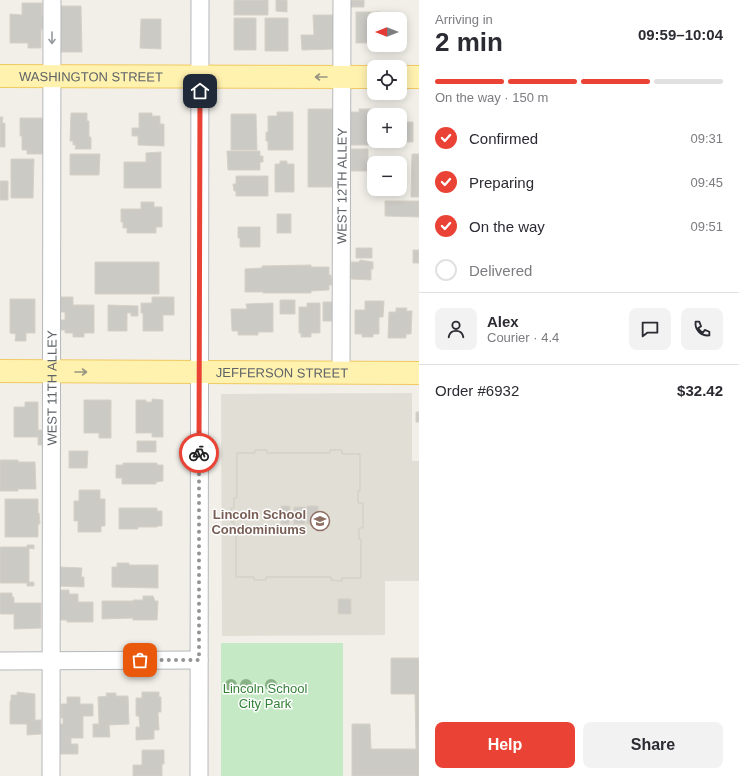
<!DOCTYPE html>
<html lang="en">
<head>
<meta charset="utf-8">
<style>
  :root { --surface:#fff; --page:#f2f2f3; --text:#2b2b33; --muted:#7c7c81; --line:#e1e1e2; --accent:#ea4335 }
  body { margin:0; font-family:Arial,sans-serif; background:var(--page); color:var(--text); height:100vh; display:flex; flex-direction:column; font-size:15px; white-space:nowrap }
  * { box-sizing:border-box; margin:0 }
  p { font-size:13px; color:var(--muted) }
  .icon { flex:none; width:22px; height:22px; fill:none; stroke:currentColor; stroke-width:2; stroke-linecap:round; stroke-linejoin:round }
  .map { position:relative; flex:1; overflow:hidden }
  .drawer { display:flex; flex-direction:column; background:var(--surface); width:320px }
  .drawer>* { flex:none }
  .needle { width:26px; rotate:270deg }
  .tools { position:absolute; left:367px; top:12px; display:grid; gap:8px }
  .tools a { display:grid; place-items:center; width:40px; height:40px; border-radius:8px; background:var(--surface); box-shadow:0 2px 10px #0003; font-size:20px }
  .pin { position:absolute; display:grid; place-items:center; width:34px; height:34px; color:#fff; margin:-17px; border-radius:8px; box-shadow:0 2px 6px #0006 }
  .courier { position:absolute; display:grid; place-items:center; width:40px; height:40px; margin:-20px; border:3px solid #ea4335; border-radius:50%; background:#fff; color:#222; box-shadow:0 1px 5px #0007 }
  .summary em { font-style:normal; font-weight:700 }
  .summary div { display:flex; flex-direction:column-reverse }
  .summary { display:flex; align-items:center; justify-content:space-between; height:68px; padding:0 16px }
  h1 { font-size:26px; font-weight:700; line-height:30px }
  .bar { display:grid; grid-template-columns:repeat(4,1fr); gap:6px 4px; align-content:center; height:48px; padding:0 16px }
  .bar i { height:5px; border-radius:3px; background:var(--line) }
  .bar .selected { background:var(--accent) }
  .bar p { grid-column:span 4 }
  .line { display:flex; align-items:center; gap:10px; padding:0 16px; border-top:1px solid var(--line) }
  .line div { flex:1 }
  .round { display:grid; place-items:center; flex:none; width:42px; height:42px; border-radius:8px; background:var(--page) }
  ol { padding:0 16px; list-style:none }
  li { display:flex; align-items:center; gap:12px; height:44px }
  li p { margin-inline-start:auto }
  li .icon { padding:4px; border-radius:50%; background:var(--accent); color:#fff; stroke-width:4 }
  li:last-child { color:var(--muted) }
  li i { width:22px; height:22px; border:2px solid var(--line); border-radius:50% }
  .cta { display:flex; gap:8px; margin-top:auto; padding:8px 16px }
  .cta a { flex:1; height:46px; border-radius:8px; background:var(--accent); color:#fff; font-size:16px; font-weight:700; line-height:46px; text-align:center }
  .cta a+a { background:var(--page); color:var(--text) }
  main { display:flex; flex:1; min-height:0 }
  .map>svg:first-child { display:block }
  .education { fill:#e1ded6 }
  .green { fill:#c5e8c5 }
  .building { fill:#cccac5; stroke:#d6d1c6; fill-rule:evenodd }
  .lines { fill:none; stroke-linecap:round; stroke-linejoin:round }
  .minor-casing { stroke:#b5b8bc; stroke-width:19 }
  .major-casing { stroke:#f2c960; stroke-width:24 }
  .minor { stroke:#fff; stroke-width:17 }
  .major { stroke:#fff2af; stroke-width:22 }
  .tree { fill:#89b387 }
  .oneway { stroke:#979a9d }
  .oneway2 { stroke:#979581 }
  .done { stroke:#929495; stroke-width:4; stroke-dasharray:0 7.2 }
  .route { stroke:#ea4335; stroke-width:5 }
  .labels { text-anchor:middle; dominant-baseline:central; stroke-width:3; stroke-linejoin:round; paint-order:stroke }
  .street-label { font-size:13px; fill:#5f6368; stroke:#fff }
  .education-label { font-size:13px; font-weight:bold; fill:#785e54; stroke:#fff; text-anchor:end }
  .park-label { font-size:13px; fill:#348238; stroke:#fff }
</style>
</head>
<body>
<main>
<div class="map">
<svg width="419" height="776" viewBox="0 0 419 776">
  <rect width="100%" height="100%" fill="#f1efe8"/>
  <path class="education" d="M412,393V461H419V581H385V635L222,636L221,394Z"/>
  <path class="green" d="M221,643H343V776H221Z"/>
  <path class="building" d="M234,0H268V15H234Z
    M276,0H287V12L276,11Z
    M349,0H364V7H348Z
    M22,3H42V17H47V29H41V48H28V43H10V14L22,15Z
    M58,6H81L82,52H58Z
    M356,12H380V19H374V43H356Z
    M313,15H335L336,49L302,50L301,35H314Z
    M234,18H256V50H234Z
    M265,18H288V51H265Z
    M141,19H161V49L140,48Z
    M308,109H336V187H308Z
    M359,109H373L374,145H350V112H359Z
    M277,112H293V150H268V141H266V132H268V116H277Z
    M71,113H87V121H89V137H91V149H75L76,145H73V141H70Z
    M139,113H152V116H160V124H164V146L138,145V136H132V128H139Z
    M231,114H256L257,150H231Z
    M391,115H406V122H413V142H391L400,141V115Z
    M0,117H3L2,123H5V147H0Z
    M20,118H44V154H27V150H22V136H20Z
    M351,149H368V171H351Z
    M227,151H260V156H263V162H260V170H228Z
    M161,152V188H124V162H146V153Z
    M70,154H100L99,175H70Z
    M412,154H419V197H411Z
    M11,159H34L33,198H11Z
    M280,161H287V164H294V192H275V164H280Z
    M236,176H268V196H236V191H234L233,184H236Z
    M0,181H8V200H0Z
    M385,201H419V217L385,216Z
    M141,202H154V207H162V227H156V233H127V228H123V222H121V209H141Z
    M277,214H291V233H277Z
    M238,227H260V247H240V238H238Z
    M356,248H372V258H356Z
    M413,250H419V263H413Z
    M360,260L373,262V269H371V280L351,279V262H359Z
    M95,262H159V294H95Z
    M311,265V267H329V275H331L332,285H329V290L311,291V293H263V292H245V269L262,268V266Z
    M56,297H73V305H94V333H84V337H73V333H65V330H57V320H65V312H56Z
    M152,297H174V315H163V331H143V313H141V303H152Z
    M10,299H35V333H26V341H15L16,334L10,333Z
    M280,300H295V314H280Z
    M365,301H384L383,317H379V334H373V337H362V334H355V310H365Z
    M323,302H334V321H323Z
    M273,303V332H258V335H238V331H232L231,309H247L246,304Z
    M307,303H320V333H311V337H301V333H299V307H307Z
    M108,305L138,306V316H131V313H127V331H108Z
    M396,308H407L406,311H412L411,334H406V338H388L389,312H396Z
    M152,399L163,400V437H152V433H136V400H146V402H152Z
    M84,400H111V438H99V433H84Z
    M25,402H38V430H46V445H38V437H14V407H25Z
    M416,412H419V422H416Z
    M137,441H156V452H137Z
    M255,450H267V453H330V450H342V454H360V491H358V503H363V528H359V539H361V578H342V581L331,580V577H266V580H254V577H236V532H234V522H231V508H234V498H237V453H255ZM281,506H290L289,524H281ZM307,506H318V524H307ZM294,507H305V524H294Z
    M255,450H267V453H330V450H342V454H360V491H358V503H363V528H359V539H361V578H342V581L331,580V577H266V580H254V577H236V532H234V522H231V508H234V498H237V453H255Z
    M69,451H88L87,468H69Z
    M0,460H18V462H35L36,489H18V491H0Z
    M123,463H157V465H163V481L156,482V484H122V478H116V465H123Z
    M79,490H100V499H105V526H101V532H78V521H74V501H79Z
    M5,499H38V513H39L40,524H38V537H5Z
    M119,508H157V511H162V526H157V527H138V529H119Z
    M27,545H34V549L29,548V582H34V586H27V583H0V547H27Z
    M117,563H129V565H158V588L112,587V567H117Z
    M59,567L82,568L81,577H84V587L58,586Z
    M58,590H69V594H78V602H93V622H67V620H58Z
    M0,593H12V597H14V603H41V628L14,629V614H0Z
    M143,596H153L155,601H158L157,620H133V618L102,619V601H133V600H143Z
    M338,599H351V614H338Z
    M391,658H419V776H352V724H370L371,749H416L415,694H391Z
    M17,692L35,694V720H41V734L27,735V724H10V701H11V695H17Z
    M142,692H159V697H161V712H158L159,730H154V739L136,740V727H140L139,716H136V698H142Z
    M106,693H116V696H128L129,724L109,725L110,737H93V724H99L98,697L107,696Z
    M67,697H80V704H93V716H83V738H71V744H78V754H57L56,730H60V724H63V718H61V704H67Z
    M142,750H164V764H162V776H133V765H142Z"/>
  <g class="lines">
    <g class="minor-casing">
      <g id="minor">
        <path id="s1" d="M341,373L342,0"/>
        <path d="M0,661L199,660"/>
        <path id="s2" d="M51,776L52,0"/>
        <path d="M199,776L200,0"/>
      </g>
    </g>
    <g class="major-casing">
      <g id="major">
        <path id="s3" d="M0,76L374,77"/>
        <path d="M400,77H419"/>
        <path id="s4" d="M0,371L419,373"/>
      </g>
    </g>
    <use href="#minor" class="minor"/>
    <use href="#major" class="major"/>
  </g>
  <g class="tree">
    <circle cx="231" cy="685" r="6"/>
    <circle cx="246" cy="685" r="6"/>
    <circle cx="271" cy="685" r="6"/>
  </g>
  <defs><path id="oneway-shaft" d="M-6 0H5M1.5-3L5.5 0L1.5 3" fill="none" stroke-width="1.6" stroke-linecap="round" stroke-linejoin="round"/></defs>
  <use class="oneway" href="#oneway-shaft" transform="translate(52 38) rotate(90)"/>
  <g class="oneway2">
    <use href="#oneway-shaft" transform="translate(321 77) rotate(-180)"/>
    <use href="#oneway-shaft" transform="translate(81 372)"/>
  </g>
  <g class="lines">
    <path class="done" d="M140,660H199V453"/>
    <path class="route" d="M199,453L200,91"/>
  </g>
  <defs>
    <g id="school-ring" transform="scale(1)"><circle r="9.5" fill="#fff" stroke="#8d6e63" stroke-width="1.5"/><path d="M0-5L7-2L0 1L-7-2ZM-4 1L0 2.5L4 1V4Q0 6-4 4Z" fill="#8d6e63"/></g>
  </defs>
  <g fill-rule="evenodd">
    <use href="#school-ring" x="320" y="521"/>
  </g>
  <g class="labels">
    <g class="street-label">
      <text stroke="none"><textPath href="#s3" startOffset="91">WASHINGTON STREET</textPath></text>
      <text stroke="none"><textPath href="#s1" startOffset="187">WEST 12TH ALLEY</textPath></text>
      <text stroke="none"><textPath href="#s4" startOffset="282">JEFFERSON STREET</textPath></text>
      <text stroke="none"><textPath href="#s2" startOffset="388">WEST 11TH ALLEY</textPath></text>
    </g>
    <g class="education-label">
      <text x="306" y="514">Lincoln School<tspan x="306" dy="15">Condominiums</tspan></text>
    </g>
    <g class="park-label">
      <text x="265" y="688">Lincoln School<tspan x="265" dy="15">City Park</tspan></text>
    </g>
  </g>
</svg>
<div class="tools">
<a><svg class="needle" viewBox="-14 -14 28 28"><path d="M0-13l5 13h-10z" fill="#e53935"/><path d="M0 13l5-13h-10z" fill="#7c7c81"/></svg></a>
<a><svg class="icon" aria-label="locate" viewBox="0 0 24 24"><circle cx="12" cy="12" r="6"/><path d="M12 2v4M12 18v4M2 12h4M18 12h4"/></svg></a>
<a>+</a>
<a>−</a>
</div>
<div class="pin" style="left:140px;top:660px;background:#ea580c"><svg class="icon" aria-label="bag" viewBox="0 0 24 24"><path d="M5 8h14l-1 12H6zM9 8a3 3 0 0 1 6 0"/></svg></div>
<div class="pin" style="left:200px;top:91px;background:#1f2937"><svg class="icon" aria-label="home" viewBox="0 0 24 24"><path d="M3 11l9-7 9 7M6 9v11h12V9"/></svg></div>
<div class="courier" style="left:199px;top:453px"><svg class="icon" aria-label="bike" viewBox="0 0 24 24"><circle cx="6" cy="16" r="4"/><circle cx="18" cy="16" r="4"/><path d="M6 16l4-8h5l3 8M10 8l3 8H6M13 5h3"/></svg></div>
</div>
<section class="drawer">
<div class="summary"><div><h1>2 min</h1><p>Arriving in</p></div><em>09:59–10:04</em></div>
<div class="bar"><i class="selected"></i><i class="selected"></i><i class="selected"></i><i></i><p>On the way · 150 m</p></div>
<ol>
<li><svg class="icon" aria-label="check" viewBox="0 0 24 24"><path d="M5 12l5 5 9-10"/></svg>Confirmed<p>09:31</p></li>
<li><svg class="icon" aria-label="check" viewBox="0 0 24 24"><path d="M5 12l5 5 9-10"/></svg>Preparing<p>09:45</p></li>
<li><svg class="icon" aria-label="check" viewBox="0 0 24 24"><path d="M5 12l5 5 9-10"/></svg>On the way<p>09:51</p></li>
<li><i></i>Delivered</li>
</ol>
<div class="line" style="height:72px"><a class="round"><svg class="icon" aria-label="person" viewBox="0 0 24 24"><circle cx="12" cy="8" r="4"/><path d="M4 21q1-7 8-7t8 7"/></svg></a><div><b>Alex</b><p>Courier · 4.4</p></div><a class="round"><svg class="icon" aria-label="chat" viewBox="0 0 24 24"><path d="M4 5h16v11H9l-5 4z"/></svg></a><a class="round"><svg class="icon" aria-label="phone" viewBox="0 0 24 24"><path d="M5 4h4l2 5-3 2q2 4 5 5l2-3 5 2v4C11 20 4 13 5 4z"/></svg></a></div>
<div class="line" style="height:52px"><div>Order #6932</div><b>$32.42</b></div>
<div class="cta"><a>Help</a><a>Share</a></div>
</section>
</main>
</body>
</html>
